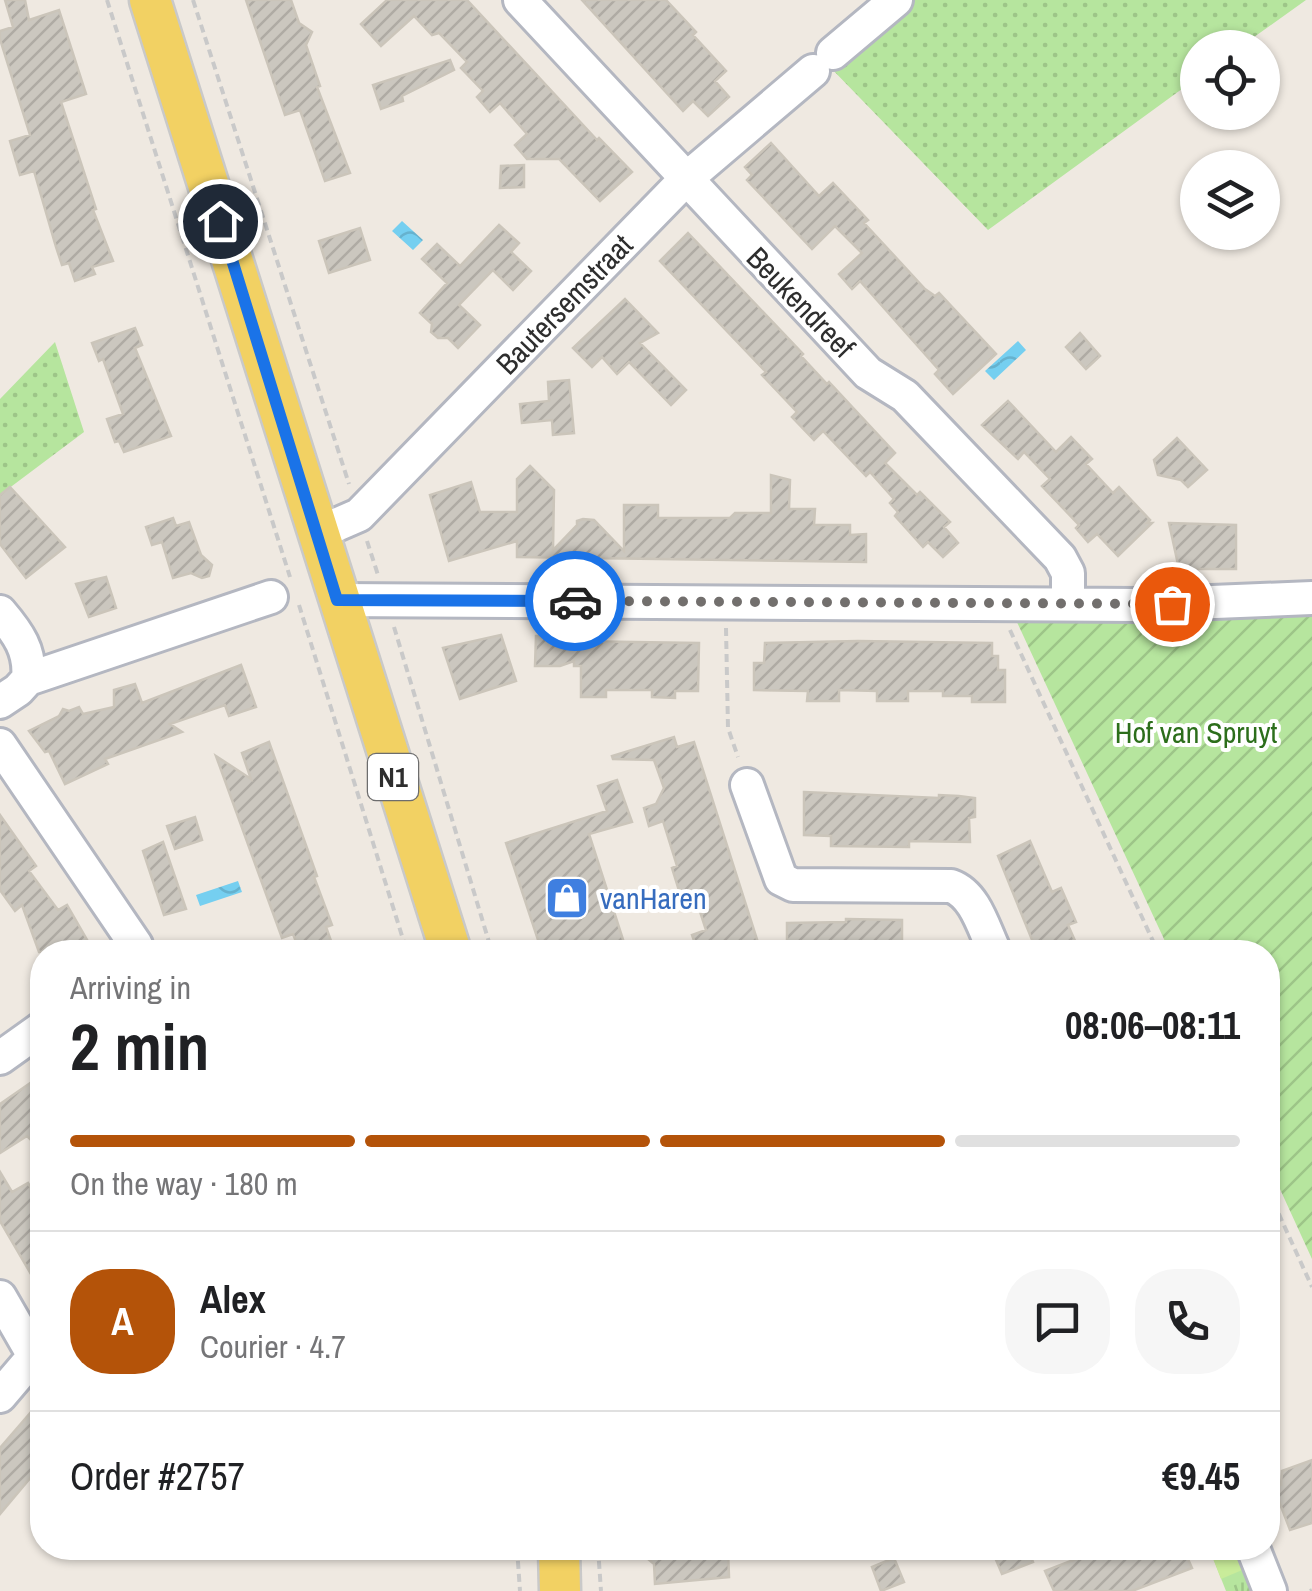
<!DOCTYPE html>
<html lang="en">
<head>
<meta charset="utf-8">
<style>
  :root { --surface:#fff; --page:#f6f6f6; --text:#202124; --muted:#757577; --line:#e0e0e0; --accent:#b45309 }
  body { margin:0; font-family:"Archivo Narrow",sans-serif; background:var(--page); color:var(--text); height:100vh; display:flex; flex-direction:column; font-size:38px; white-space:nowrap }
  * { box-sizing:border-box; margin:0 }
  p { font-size:32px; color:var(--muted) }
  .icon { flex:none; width:55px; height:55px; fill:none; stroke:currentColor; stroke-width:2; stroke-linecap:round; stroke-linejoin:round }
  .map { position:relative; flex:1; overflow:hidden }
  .side { position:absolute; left:30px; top:940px; width:1250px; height:620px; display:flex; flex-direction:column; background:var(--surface); border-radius:40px; box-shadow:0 2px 8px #0004 }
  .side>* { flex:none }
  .controls { position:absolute; left:1180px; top:30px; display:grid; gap:20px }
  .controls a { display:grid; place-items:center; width:100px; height:100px; border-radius:50%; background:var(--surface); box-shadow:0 2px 8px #0004; font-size:50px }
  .pin { position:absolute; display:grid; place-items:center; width:85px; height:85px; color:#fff; margin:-42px; border:5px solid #fff; border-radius:50%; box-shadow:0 2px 10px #0007 }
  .courier { position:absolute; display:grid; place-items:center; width:100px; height:100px; margin:-50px; border:8px solid #1a73e8; border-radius:50%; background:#fff; color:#222; box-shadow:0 2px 12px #0007 }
  .overview em { font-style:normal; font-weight:700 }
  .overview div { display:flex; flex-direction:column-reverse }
  .overview { display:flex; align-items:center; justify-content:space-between; height:170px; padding:0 40px }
  h1 { font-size:65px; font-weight:700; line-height:75px }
  .bar { display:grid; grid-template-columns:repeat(4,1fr); gap:15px 10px; align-content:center; height:120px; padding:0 40px }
  .bar i { height:12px; border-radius:8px; background:var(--line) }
  .bar .current { background:var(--accent) }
  .bar p { grid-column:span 4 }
  .line { display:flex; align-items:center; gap:25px; padding:0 40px; border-top:2px solid var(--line) }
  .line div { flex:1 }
  .round { display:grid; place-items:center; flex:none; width:105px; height:105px; border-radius:40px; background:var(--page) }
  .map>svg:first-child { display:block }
  .grass { fill:url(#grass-dots) }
  .park { fill:url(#park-tufts) }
  .garden { fill:url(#garden-furrows) }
  .pitch { fill:#c9ec9a }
  .water { fill:url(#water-waves) }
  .building { fill:url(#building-hatch); stroke:#cbc5ba; stroke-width:2.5 }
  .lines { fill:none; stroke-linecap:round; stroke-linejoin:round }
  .minor-casing { stroke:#b4b7c1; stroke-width:38 }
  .major-casing { stroke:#c9c9c9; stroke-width:45 }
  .path { stroke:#c9c9c9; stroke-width:4; stroke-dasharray:8 5; stroke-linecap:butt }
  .minor { stroke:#fff; stroke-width:32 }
  .major { stroke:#f2d163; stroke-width:40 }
  .done { stroke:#726f6d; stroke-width:10; stroke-dasharray:0 18 }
  .route { stroke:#1a73e8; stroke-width:12 }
  .labels { text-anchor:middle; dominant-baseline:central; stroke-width:8; stroke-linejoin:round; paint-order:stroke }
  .shield { fill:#fff; stroke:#6d6d6d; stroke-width:2.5 }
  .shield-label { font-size:28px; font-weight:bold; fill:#2e2e2e }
  .street-label { font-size:30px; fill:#2e2e2e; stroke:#fff }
  .park-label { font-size:30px; fill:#2c6e1b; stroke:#fff }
  .shop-label { font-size:30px; fill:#366cbe; stroke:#fff; text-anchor:start }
</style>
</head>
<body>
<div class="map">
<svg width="1312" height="1591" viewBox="0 0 1312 1591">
  <defs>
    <pattern id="grass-dots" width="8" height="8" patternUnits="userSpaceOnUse" patternTransform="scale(2.5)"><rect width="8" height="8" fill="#b6e59e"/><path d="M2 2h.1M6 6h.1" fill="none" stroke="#9dc588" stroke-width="1.8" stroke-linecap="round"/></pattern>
    <pattern id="park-tufts" width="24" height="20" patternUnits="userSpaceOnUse" patternTransform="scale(2.5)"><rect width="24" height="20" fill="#b6e59e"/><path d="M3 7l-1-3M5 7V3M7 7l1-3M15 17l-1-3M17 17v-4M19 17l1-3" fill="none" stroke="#9dc588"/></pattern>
    <pattern id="garden-furrows" width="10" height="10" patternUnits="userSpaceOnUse" patternTransform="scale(2.5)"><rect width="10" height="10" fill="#b6e59e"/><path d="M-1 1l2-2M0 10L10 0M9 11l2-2" fill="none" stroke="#9dc588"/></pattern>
    <pattern id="water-waves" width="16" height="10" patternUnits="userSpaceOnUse" patternTransform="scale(2.5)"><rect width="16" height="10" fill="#75cff0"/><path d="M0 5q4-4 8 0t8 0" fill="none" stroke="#66b2ce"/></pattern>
    <pattern id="building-hatch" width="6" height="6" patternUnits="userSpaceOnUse" patternTransform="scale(2.5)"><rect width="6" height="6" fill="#cbc7bf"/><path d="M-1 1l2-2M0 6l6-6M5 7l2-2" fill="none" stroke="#afaba4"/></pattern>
  </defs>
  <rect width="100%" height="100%" fill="#efe9e1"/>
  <path class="grass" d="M907,0H1306L1240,47L1198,48L1197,78L988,230L827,64Z
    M55,342L84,432L0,495V399Z"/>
  <path class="park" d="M1209,1548H1240L1257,1591H1226Z"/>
  <path class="garden" d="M1312,609V1259L1268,1163V952H1170L1016,620Z"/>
  <path class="pitch" d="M1233,1548H1238L1247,1568L1221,1579L1212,1556Z"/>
  <path class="water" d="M402,221L423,240L413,250L392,231Z
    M1018,341L1026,350L994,380L985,371Z
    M238,881L242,892L200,906L196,895Z"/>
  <path class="building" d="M5,0H25L29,20L59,10L86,94L61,102L96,209L93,210L113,261L92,267L95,274L75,281L69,263L62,265L56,247L34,171L20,175L10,141L30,135L0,39V31L13,27Z
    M246,0H291L299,23L312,32L306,45L320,86L317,87L350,173L325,181L300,110L285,115Z
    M387,0H467L597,140L599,138L632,172L600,201L559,159H527L515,145L527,134L500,103L490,112L477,97L483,91L461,68L467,62L439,33L432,35L414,16L381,46L361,24Z
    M582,0H666L696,32L693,35L726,71L715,81L729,97L708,116L693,101L683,111Z
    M450,60L454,70L402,96L403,101L381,109L373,85Z
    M771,143L819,196L833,183L868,220L864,223L925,289L935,296L939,293L996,354L953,394L935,374L939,370L860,281L852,289L839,274L862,253L835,226L812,249L747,180L752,175L745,167Z
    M524,165V187L500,188L501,166Z
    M499,225L519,243L511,252L531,271L513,290L493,270L459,305L480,325L458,348L448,338H438L431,332L432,324L420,313L447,283L422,259L437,244L460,266Z
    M360,228L370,260L329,273L319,241Z
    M688,233L803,354L801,356L827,384L829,382L895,453L885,463L917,495L920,492L950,522L944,527L958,543L943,557L928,542L923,547L895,516L898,512L890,503L894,499L870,472L866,476L823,431L814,440L792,417L797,412L762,375L766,372L660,261Z
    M625,299L658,333L640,343L686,390L671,405L629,362L617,374L602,357L592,367L573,348Z
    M135,328L142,345L135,348L171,436L124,452L119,441L115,442L107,419L123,414L103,359L99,361L92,343Z
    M1080,333L1100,356L1086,369L1066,347Z
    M569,380L574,433L553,435L552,420L522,423L520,404L549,401L548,382Z
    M1008,401L1056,452L1071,437L1092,459L1086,464L1113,493L1119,487L1150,520L1147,523H1152L1118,556L1097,534L1088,542L1076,528L1079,525L1042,486L1050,479L1024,452L1018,459L982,425Z
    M1177,438L1207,470L1188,487L1181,480L1158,475L1154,460Z
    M530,466L554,490L553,550L577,525V521L583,519L594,520L624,551V505H658V518H730L735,513H771V475L790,480L789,509H815L814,525H850V535L866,534V562L517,557V541L449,561L430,495L471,482L480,512H517V479Z
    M10,487L65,547L26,578L0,544V495Z
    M173,518L176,526L189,522L201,555L212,565L209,576L202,578L191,573L173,578L162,542L152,545L146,527Z
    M1169,523L1236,525V569H1179Z
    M106,577L116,608L89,617L76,584Z
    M501,635L516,681L460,699L443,648Z
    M568,635V641L699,643L698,691H675V698L652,697V690H606V697H581V666H574V661L560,666H535L536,636Z
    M858,641L992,643V656H998V670H1005V702H972V696H943V691H908V701H877V691L839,690V701H807L808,691L754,690V663H764L765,643Z
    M241,665L256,707L229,716L225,705L170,724L182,732L105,759L108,764L65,784L49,751L45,752L29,731L59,716L63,709L69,711L79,707L83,714L114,707V690L135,684L142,703Z
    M674,737L677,747L694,742L761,952H698L692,935L706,930L694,893L681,897L672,868L677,866L663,821L649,826L644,808L656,804L664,788L654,760L613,759L612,756Z
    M269,742L317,876L314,877L332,925L326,927L335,952H300L293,934L282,938L216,756L251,779L242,753Z
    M617,780L632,822L589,834L627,952H542L506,843L607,811L598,786Z
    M804,792L939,798V795L959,796L975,798V817L969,818L970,842L909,841V847L831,846V836L804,835Z
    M0,815L36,866L29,871L58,910L67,905L94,952H39L22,905L15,911L0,890Z
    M195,817L202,840L175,849L167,826Z
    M1030,841L1052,892L1061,888L1076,922L1068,925L1080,952H1037L998,856Z
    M163,842L186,909L164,915L143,851Z
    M846,919L902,920V952H787V923L846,922Z
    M42,1075V1133L31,1140L27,1136L0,1153V1104Z
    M0,1172L12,1192L28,1183L42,1206V1293L0,1221Z
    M31,1412L42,1422V1464L0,1514V1448Z
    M1312,1460V1523L1290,1530L1274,1488L1281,1485L1282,1471Z
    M635,1548H728L729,1577L655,1584L654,1564Z
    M991,1548H1028L1033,1562L1002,1574Z
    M1072,1548H1183L1192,1568L1132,1591H1054L1045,1571L1076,1559Z
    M894,1558L904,1582L881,1591L872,1567Z"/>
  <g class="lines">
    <g class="minor-casing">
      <path id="minor" d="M520,0L868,373L905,396L1060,558L1068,573V604
        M833,53L896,0
        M318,537L336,525L359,515L686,179L813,71
        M337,600L1139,605L1312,598
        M0,612C18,633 31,651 28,679
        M0,702L18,690L28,679L271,597
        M0,745L136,945V952
        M747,785L781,879L793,885L951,886C976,895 984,930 995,952
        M0,1058L42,1028
        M0,1297L34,1356L0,1396
        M1253,1548L1270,1591"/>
    </g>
    <g class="major-casing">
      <path id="major" d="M150,0L451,952
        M559,1548L560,1591"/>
    </g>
    <path class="path" d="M107,0L290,577
      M193,0L349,484
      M367,541L378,575
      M299,605L407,952
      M394,627L492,952
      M726,628L728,728L738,757
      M1010,630L1158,952
      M1268,1190L1312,1287
      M517,1548L520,1591
      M598,1548L601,1591
      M1310,1591L1312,1590"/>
    <use href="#minor" class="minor"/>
    <use href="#major" class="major"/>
  </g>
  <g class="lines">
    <path class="done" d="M575,601L1172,604"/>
    <path class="route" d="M220,221L337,600L575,601"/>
  </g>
  <defs>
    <g id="shop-square" transform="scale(2.25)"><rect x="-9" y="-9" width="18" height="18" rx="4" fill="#3f7fe0" stroke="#fff"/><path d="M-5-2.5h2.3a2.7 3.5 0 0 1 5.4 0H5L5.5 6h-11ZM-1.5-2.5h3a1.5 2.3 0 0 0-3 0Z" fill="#fff"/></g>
  </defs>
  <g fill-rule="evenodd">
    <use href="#shop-square" x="567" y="898"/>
  </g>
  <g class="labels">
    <rect class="shield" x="368" y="754" width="50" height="46" rx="8"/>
    <g class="shield-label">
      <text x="393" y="777">N1</text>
    </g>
    <g class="street-label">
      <text transform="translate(801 302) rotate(46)">Beukendreef</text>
      <text transform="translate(564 304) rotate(-46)">Bautersemstraat</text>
    </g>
    <g class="park-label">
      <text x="1196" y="732">Hof van Spruyt</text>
    </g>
    <g class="shop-label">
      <text x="600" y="898">vanHaren</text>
    </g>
  </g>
</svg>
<div class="controls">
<a><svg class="icon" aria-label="locate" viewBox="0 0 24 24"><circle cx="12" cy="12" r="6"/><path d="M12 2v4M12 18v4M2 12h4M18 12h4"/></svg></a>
<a><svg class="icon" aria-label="layers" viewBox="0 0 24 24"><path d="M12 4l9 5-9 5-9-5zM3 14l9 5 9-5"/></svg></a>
</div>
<div class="pin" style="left:1172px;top:604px;background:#ea580c"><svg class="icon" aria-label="bag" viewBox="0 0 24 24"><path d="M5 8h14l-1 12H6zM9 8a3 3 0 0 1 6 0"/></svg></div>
<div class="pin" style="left:220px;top:221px;background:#1f2937"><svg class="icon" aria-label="home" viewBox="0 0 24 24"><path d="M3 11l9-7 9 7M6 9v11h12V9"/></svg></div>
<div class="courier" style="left:575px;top:601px"><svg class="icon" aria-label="car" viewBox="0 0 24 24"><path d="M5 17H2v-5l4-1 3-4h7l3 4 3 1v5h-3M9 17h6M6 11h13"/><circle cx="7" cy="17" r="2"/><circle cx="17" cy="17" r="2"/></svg></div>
<section class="side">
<div class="overview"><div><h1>2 min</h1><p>Arriving in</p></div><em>08:06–08:11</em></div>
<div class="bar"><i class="current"></i><i class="current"></i><i class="current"></i><i></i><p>On the way · 180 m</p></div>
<div class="line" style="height:180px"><b class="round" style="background:var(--accent);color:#fff">A</b><div><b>Alex</b><p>Courier · 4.7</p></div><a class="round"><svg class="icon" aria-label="chat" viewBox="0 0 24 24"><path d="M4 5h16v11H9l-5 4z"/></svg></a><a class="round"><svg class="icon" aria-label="phone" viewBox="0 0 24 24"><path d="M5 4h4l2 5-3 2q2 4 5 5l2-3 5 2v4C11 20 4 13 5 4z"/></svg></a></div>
<div class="line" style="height:130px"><div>Order #2757</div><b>€9.45</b></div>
</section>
</div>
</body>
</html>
